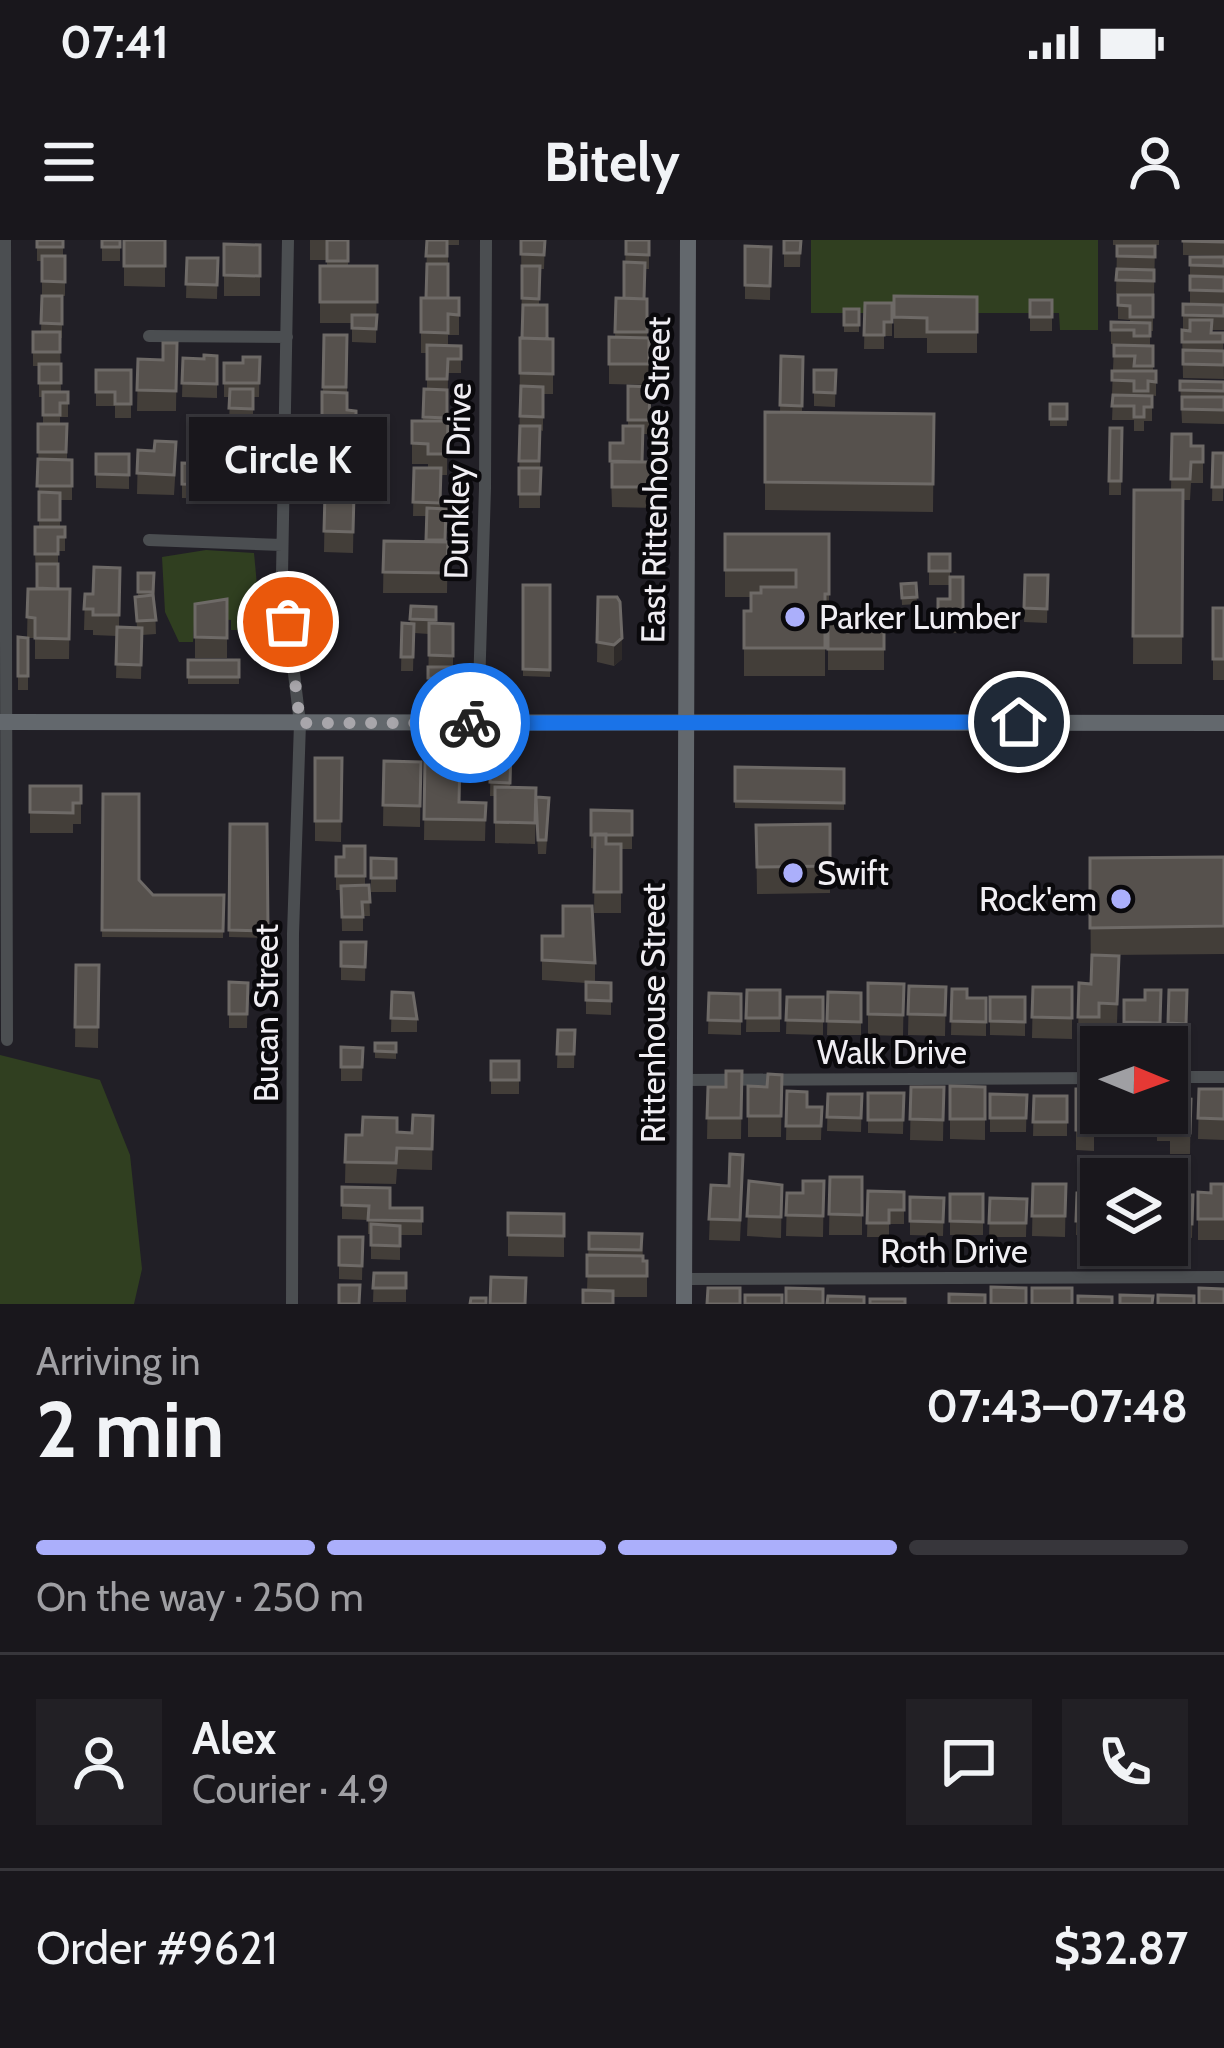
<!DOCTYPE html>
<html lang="en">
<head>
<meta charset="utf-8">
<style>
  :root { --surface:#19171c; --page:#222025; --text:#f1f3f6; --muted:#9f9fa3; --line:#37363b; --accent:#abaffb }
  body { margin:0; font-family:Cabin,sans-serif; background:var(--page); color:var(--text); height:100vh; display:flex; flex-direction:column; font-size:45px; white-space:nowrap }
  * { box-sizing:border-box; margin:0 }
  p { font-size:39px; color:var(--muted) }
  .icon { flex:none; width:66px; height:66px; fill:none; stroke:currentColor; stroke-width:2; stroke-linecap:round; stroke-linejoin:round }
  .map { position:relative; height:1064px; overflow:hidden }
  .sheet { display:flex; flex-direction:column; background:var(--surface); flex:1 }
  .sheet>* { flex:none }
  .needle { width:78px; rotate:91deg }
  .fabs { position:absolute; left:1080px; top:786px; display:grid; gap:24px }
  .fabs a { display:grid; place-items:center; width:108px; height:108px; border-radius:0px; background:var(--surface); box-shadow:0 3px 9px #0004,0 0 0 3px var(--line); font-size:60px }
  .pin { position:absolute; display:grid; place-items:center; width:102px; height:102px; color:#fff; margin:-51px; border:6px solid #fff; border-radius:50%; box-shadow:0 3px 12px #0007 }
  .courier { position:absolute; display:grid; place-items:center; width:120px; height:120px; margin:-60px; border:9px solid #1a73e8; border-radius:50%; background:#fff; color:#222; box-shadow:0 3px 15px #0007 }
  .bubble { position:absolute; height:84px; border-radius:0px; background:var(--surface); box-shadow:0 3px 9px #0004,0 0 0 3px var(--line); font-size:39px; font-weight:700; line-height:84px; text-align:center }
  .overview em { font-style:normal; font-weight:700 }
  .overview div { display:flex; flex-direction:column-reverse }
  .overview { display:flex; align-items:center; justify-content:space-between; height:204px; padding:0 36px }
  h1 { font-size:78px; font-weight:700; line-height:90px }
  .bar { display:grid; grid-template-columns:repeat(4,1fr); gap:18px 12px; align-content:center; height:144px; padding:0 36px }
  .bar i { height:15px; border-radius:9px; background:var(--line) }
  .bar .selected { background:var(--accent) }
  .bar p { grid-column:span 4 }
  .line { display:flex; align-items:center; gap:30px; padding:0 36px; border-top:3px solid var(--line) }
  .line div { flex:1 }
  .round { display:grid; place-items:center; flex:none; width:126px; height:126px; border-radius:0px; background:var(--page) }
  .status { display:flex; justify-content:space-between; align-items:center; height:84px; padding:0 60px; background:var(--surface); direction:ltr }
  .status svg { height:33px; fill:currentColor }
  header { display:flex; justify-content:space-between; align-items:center; height:156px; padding:0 36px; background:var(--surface); font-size:54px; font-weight:700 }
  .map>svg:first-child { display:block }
  .green { fill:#303f20 }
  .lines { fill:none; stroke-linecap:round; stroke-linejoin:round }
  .street { stroke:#4b4e51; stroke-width:12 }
  .secondary { stroke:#63686d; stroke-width:16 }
  .wall { fill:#433e39 }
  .shaded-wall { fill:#2e2a29 }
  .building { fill:#56514d; stroke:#6e6a67; stroke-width:3 }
  .done { stroke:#a8a6ab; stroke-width:12; stroke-dasharray:0 21.6 }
  .route { stroke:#1a73e8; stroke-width:15 }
  .poi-dot { fill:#abaffb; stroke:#0a090c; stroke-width:4.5 }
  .labels { text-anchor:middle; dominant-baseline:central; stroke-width:9; stroke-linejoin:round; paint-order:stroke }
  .street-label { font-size:33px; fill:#f0eef3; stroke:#0a090c }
  .poi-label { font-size:33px; fill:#f0eef3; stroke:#0a090c; text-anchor:start }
</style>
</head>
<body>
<div class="status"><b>07:41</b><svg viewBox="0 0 49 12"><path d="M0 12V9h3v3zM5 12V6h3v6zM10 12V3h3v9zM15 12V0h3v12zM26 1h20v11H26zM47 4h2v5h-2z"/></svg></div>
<header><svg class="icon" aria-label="menu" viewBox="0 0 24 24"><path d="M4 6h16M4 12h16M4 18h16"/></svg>Bitely<svg class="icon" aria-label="person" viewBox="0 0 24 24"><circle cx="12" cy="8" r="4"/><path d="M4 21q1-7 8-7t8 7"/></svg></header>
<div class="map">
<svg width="1224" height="1064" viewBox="0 0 1224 1064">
  <rect width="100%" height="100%" fill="#211f26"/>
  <path class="green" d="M811,0H1098V90H1060L1059,73H811Z
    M206,310L254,313L262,399L240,398V390H231V380L211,379L210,383H194L193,402H179L165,372L162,317Z
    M0,815L100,840L130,915L142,1029L134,1064H0Z"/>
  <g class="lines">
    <path class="street" d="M5,0L7,800
      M288,0L282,335L300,483L293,694L292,1064
      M149,96L287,97
      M149,300L282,305
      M478,483L485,248L486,0
      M1167,837H1224
      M684,840L1101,838
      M684,1039L1224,1037"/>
    <path class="secondary" d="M0,482L1224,483
      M684,1064L688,0"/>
  </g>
  <path class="wall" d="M37,0H63V16H65V56L42,55V21H37Z
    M102,0H120V21H102Z
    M124,0H165V47L124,46Z
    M310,0H349L348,26H377L376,103L352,102V83H320V26H327V20H310Z
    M427,0H459V5H448V58H459V95H448V106L461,120V133H448L447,235H440V269L445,302H448L447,353H383L384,301L426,302L427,276H413L414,228H428V224H412V203L423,181L424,149H427V113H421V58H426Z
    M521,0H545L544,29H540L539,65L547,99H553V154H543V191L540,190V268H519L520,98H522Z
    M626,0H649V29H645V59H647V98H649V145L609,144V97L615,98L616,58H624Z
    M784,0H801L800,27H784Z
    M1113,0H1159V5H1113Z
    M1183,0H1224V16L1183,15Z
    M224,4L260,5V56H224Z
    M745,6L771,7L770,60L745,59Z
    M1117,6H1155L1154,55L1116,54Z
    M1190,17H1224V90H1211V93H1223L1224,139L1183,138L1182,90L1190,89H1183V64H1190Z
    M187,18H218L217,59L186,58Z
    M1118,55H1153V91H1150V106H1153V131H1156V156L1148,155L1152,156V181H1144V191H1134V180H1112L1113,155L1134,156L1112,154L1114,105H1134L1111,104V82H1130V80L1118,79Z
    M42,56H62V98H60L61,152H68V177H60V184H67V220H72V260H60V287H65V311H58V349H70L69,419H35V398H28V450H18V397L27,398L28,349H37L35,314L39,287L38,184H43V157H39V126H33V92H41Z
    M894,56L977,57V113H927V98H894Z
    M1030,60H1052V91H1030Z
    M865,63H892V96H884V109H864Z
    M844,69H859V92H844Z
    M324,95H347V170L356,171V235H346V252H324V210H322V190Z
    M177,103L176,171H137L138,119L163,120Z
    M217,116V158L182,157L183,118L204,119Z
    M781,116L803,117L802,172L934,174L933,272L765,270V172H780Z
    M260,117L259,157H253V183L229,182L230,157H224V123H243Z
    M96,130H131V178H115V166H96Z
    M814,130H836L835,167L814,166Z
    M1180,141L1224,142V184L1182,183Z
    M628,146L650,147L649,194H643L642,222H657L656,268L612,267L610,203H623L628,186Z
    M1050,164H1067V186H1050Z
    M1110,188H1122L1121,255H1109Z
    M1172,194L1191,206H1203V243H1191L1190,260H1183L1182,424H1133L1134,250H1171Z
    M223,202L240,214L259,215L258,262L222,261Z
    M138,210L176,223L174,255L137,254Z
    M1213,213H1224L1223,261H1212Z
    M96,214H129V249L96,248Z
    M182,223L217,224V259L182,258Z
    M325,254H354L353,313L324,312Z
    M725,294H829V376H884V430H828V382H825V436H744V371H751V357H725Z
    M929,314H950V337H963V393H938V359H950V345H929Z
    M120,328L119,387L137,388L135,357L138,356V333H154L156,394L142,395L141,439L116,438L117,396L93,395V390H84L85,354H93Z
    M1025,335H1048L1047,383L1024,382Z
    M916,343L917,364L902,365L901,344Z
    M523,345H550V437L523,436Z
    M598,357L622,419L614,426L597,422Z
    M227,359V418H195V364Z
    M411,366L436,367V383L453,384V427H460L459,453L428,452L429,394L414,393L413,431H401L402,383L410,384Z
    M1213,368H1224V440H1213Z
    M188,420H239V444H188Z
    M491,508H511L510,547L536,557L549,571L546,614H538L536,572L535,604L495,603V556H490Z
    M315,518H342L341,602L315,601Z
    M425,518L460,562L486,563L485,601L424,600Z
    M384,521L421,522L420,587L383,586Z
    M735,527L844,529V570L735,568Z
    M30,546H81V584H73V593H30Z
    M103,554L139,640L153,655H224L223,698L102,697Z
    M591,570L632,571V609H621V673H594L595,609L591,608Z
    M230,584H267L268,698L229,697Z
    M830,584V653L757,654L756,585Z
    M365,606V645H369L370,676H363V691H342L341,650H336V617H344Z
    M1224,617V714L1108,715L1119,716L1117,784H1099V798H1078L1079,743L1091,744L1090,618Z
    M371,618L396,619V652H371Z
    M542,696L595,723V742L611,743V775L586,774V743L542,740Z
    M341,702H366L365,741L341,740Z
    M76,725H99L98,808L75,807Z
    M229,742L248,743L247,788H229Z
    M868,743L904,744L903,796L868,795Z
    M909,746L946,747L945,796L908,795Z
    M1033,747H1072V799L1032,798Z
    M952,749L967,758H986V796L951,795Z
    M747,750H780V792H746Z
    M1161,750L1160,797L1124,796V760H1145Z
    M1169,750H1187L1186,798L1168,797Z
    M392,752L417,779V792H391Z
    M828,752L861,753V795H827Z
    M709,753L741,754V795L708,794Z
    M787,757H823V795L786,794Z
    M990,757H1025V796L990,795Z
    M558,790H575L574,828H557Z
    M396,803V819L375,818V811Z
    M341,807L363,808L362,841H341Z
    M491,821H519V854H491Z
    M742,831L741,899H707L708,847H726Z
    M782,835L781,897H748V846L767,847Z
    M950,846L985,847V900L950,899Z
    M911,847H944L943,901L910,900Z
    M1076,849L1112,873V896L1094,895V911L1076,910Z
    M1199,849H1224V900L1198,899Z
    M787,851L807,867H822L821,900H786Z
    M868,853H904L903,894L868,893Z
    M828,854H862L861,892L827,891Z
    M990,854L1027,855L1026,892H990Z
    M1034,856H1067V896H1033Z
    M1180,858L1191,859L1190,914H1170V901H1157V873Z
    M1118,873H1154L1153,895L1118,894Z
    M433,876L432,930L397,929L396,944L345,943L346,895L412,893Z
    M743,936L740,1001L709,1000L711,945L729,946Z
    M830,937H862V995H829Z
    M749,941L782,945L781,998L747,996Z
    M824,941L823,997L786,996L787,953H803Z
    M1033,944H1066L1065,997L1032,996Z
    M1224,944V1000H1198V952L1211,953Z
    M342,947L390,968H422V995H400V1020L371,1019V994H368V980L342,979Z
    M868,951L904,952V984H889V997H867Z
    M1077,953H1101V995H1076Z
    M950,954H983V995H950Z
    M1167,954L1193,955L1192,998L1167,997Z
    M910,957L944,958L943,996L910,995Z
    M990,958L1027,959L1026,997H989Z
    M508,973L564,974V1017L508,1016Z
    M589,993L642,994L643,1021H647V1057H613L587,1050Z
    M339,997H363L362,1040L339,1039Z
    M374,1033H406V1062H373Z"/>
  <path class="shaded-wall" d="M622,398V419L614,426V405Z"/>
  <path class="building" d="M37,0H63V7H37Z
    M102,0H120V7H102Z
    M124,0H165V26H124Z
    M327,0H348V21H327Z
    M427,0H447V16H426Z
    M521,0H545L544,15L521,14Z
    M626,0H649V15L626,14Z
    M784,0H801L800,13H784Z
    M1183,0H1224V2L1183,1Z
    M224,4L260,5V36L224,35Z
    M745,6L771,7L770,46L745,45Z
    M1117,6H1155V17L1117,16Z
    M42,16H65V42L42,41Z
    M1190,17H1224V26L1190,25Z
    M187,18H218L217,45L186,44Z
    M624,22L645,23L644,59L624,58Z
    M427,24H448V58H426Z
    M320,26H377V62H320Z
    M522,26H540L539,59L522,58Z
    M1117,29L1154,30V41L1116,40Z
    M1190,36L1224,37V51L1190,50Z
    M1118,55H1153V77H1130V66L1118,65Z
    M42,56H62V84L41,83Z
    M894,56L977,57V92H927V78L894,77Z
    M421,58H459V75L448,74V93L421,92Z
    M616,58L647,59V92H615Z
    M1030,60H1052V77H1030Z
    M865,63H892V82H884V95H864Z
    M1183,64L1224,65V76L1183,75Z
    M523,65H547V99L522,98Z
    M844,69H859V85H844Z
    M352,75H377L376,89L352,88Z
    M1190,80H1212L1211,93H1223V102H1182V90L1190,91Z
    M1111,82L1150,83V96H1134V90H1111Z
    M33,92H60V112H33Z
    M324,95H347L346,147H323Z
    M609,97L649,98V124H609Z
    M520,98L553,99V134L520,133Z
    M163,103H177L176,151L137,150L138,119L163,120Z
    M427,105L461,106V119H448L447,139H427Z
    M1114,105L1153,106V126H1134L1135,116H1114Z
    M1183,110L1224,111V125L1183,124Z
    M204,115L217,116V144L182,143L183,118L204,119Z
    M781,116L803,117L802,166L780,165Z
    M243,117H260L259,143H224V123H243Z
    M39,124H61V143H39Z
    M96,130H131V164H115V152H96Z
    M814,130H836L835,153L814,152Z
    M1112,131H1156V142L1148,141V151H1134V141L1112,140Z
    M1180,141L1224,142V151L1180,150Z
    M521,146L543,147V177L520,176Z
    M628,146L650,147L649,180H628Z
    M230,149H253V169L229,168Z
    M424,149L447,150V178L423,177Z
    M43,152H68V163H60V175H43Z
    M322,152L347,153V170L356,171V190H322Z
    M1113,155L1152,156V167H1144V177H1134V166H1112Z
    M1182,157H1224V170L1182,169Z
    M1050,164H1067V179H1050Z
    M765,172L934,174L933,244L765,242Z
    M412,181H448L447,214H428V204L412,203Z
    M38,184H67L66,212H38Z
    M520,186H540L539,221H519Z
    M623,186H643L642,222L610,221V203H623Z
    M1110,188H1122L1121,241H1109Z
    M1172,194H1191V206H1203V222H1191L1190,239H1171Z
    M155,201L176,202L174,235L137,233L138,210L154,211Z
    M223,202H240V214L259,215L258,241L222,240Z
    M324,203H357L356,221H346V238H324Z
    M1213,213H1224L1223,247H1212Z
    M96,214H129V235L96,234Z
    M38,219L72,220V246H37Z
    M612,222H657L656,247H612Z
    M182,223L217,224V245L182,244Z
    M414,228H441L440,263L413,262Z
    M519,228H541L540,254H519Z
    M1134,250H1183L1182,396H1133Z
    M39,252L60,253V280H39Z
    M325,254H354L353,292L324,291Z
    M427,268L446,269L445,300H426Z
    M35,287H65V297H58V314H35Z
    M725,294H829V354H825V408H744V371H751V353H761V347H796V330H725Z
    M384,301L448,302L447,333L383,332Z
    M929,314H950V331H929Z
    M37,324H58V349L37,348Z
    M94,327L120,328L119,375H93V369H84L85,354H93Z
    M138,333H154L153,352H138Z
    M1025,335H1048L1047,369L1024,368Z
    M950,337H963V379H938V359H950Z
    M916,343L917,357L902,358L901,344Z
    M523,345H550V430L523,429Z
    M28,349H70L69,399L35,398V378L27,377Z
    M153,355L156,380L137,381L135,357Z
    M598,357H617L620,362L622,398L614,405L597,402Z
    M227,359V398L195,397V364Z
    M411,366L436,367V380L410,379Z
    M1213,368H1224V419H1213Z
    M828,376H884V409H828Z
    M402,383L414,384L413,417H401Z
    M429,383L453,384V416L429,415Z
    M117,387L142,388L141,425L116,424Z
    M18,397L28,398V436H18Z
    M188,420H239V437H188Z
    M428,427H460L459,439L428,438Z
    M491,508H511L510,543L490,542Z
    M315,518H342L341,581H315Z
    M425,518H460L459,562L486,563L485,580L424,579Z
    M384,521L421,522L420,566L383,565Z
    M735,527L844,529V563L735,561Z
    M30,546H81V563H73V573L30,572Z
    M495,547L536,548L535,583L495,582Z
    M103,554H139V640L153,655H224L223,691L102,690Z
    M536,557L549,558L546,600H538Z
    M591,570L632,571V595H591Z
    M230,584H267L268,691L229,690Z
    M830,584V626L757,627L756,585Z
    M595,594H606V604H621V652H594Z
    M344,606H365V636H336V617H344Z
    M1224,617V686L1090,688V618Z
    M371,618L396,619V638H371Z
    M369,645L370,662H362L363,677H342L341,646Z
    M563,666H592L595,723L542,720V696H563Z
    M341,702H366L365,727L341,726Z
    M1092,715L1119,716L1117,764L1099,763V777H1078L1079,743L1091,744Z
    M76,725H99L98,787H75Z
    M229,742L248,743L247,774H229Z
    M586,742L611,743V761L586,760Z
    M868,743L904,744L903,775L868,774Z
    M909,746L946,747L945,775L908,774Z
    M1033,747H1072V778L1032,777Z
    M952,749H967V758H986V782L951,781Z
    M747,750H780V778H746Z
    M1145,750H1161L1160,783L1124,782V760H1145Z
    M1169,750H1187L1186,784L1168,783Z
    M392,752L413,753L417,779L391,778Z
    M828,752L861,753V782L827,781Z
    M709,753L741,754V781L708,780Z
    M787,757H823V781L786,780Z
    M990,757H1025V782L990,781Z
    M558,790H575L574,814H557Z
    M375,803H396V812L375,811Z
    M341,807L363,808L362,827H341Z
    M491,821H519V840H491Z
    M726,831H742L741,878H707L708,847H726Z
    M768,834L782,835L781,876H748V846L767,847Z
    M950,846L985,847V879H950Z
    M911,847H944L943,880L910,879Z
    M1167,848L1181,849L1180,858L1191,859L1190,893H1170V880H1157V873H1167Z
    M1076,849H1101V873H1112V875H1094V890H1076Z
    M1199,849H1224V879L1198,878Z
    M787,851L807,852V867H822L821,886H786Z
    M868,853H904L903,880H868Z
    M828,854H862L861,878L827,877Z
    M990,854L1027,855L1026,878H990Z
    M1034,856H1067V882H1033Z
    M1118,873H1154L1153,881L1118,880Z
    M413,875L433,876L432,909L397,908L396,923L345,922L346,895H362L363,877L397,878V892L412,893Z
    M730,914L743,915L740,980L709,979L711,945L729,946Z
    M830,937H862V975L829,974Z
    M749,941L782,945L781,977L747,976Z
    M803,941H824L823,976L786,975L787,953H803Z
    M1033,944H1066L1065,976H1032Z
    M1211,944H1224V979H1198V952L1211,953Z
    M342,947L390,948V968H422V981L368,980L369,966L342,965Z
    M868,951L904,952V970H889V983H867Z
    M1077,953H1101V981H1076Z
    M950,954H983V982L950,981Z
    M1167,954L1193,955L1192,984L1167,983Z
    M910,957L944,958L943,982L910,981Z
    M990,958L1027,959L1026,983H989Z
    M508,973L564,974V996L508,995Z
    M371,984L400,986V1006L371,1005Z
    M589,993L642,994L641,1010L589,1009Z
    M339,997H363L362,1026L339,1025Z
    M587,1015L643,1016V1021H647V1036H587Z
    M374,1033H406V1048H373Z
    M491,1037L526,1038L525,1064H490Z
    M339,1045H360L359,1064H339Z
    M991,1047L1026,1048V1064H991Z
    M708,1048H740V1064H707Z
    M786,1048L823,1049V1064H786Z
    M1032,1048H1072V1064H1032Z
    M1199,1048L1224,1049V1064H1199Z
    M583,1050L613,1051V1064H583Z
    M949,1054L985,1055V1064H949Z
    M745,1055H782V1064H745Z
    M1120,1055L1153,1056L1152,1064H1120Z
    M1158,1055L1194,1056V1064H1158Z
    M828,1056L864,1057V1064H827Z
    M1078,1056L1112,1057V1064H1078Z
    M471,1058H486V1064H470Z
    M870,1059H905V1064H870Z"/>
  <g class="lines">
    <path class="done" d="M288,382L300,483H470"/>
    <path class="route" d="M470,483L1019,482"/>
  </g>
  <g class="poi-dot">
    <circle cx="795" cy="377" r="12"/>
    <circle cx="793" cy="633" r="12"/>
    <circle cx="1121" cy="659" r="12"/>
  </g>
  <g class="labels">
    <g class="street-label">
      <text transform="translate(655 240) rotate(-89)">East Rittenhouse Street</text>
      <text transform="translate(457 241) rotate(-89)">Dunkley Drive</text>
      <text transform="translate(266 773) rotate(-90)">Bucan Street</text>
      <text transform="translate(653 773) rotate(-90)">Rittenhouse Street</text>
      <text x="892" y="812">Walk Drive</text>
      <text x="954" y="1011">Roth Drive</text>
    </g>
    <g class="poi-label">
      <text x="819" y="377">Parker Lumber</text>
      <text x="817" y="633">Swift</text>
      <text x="1097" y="659" text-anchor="end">Rock'em</text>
    </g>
  </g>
</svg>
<div class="fabs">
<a><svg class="needle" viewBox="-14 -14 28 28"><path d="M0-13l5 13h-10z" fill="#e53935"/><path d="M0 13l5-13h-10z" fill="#9f9fa3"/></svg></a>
<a><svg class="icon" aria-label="layers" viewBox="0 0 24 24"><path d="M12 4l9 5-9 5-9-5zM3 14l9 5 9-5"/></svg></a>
</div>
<div class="pin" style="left:288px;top:382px;background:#ea580c"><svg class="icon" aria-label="bag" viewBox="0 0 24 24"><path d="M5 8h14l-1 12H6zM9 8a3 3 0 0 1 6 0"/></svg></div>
<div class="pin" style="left:1019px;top:482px;background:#1f2937"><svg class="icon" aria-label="home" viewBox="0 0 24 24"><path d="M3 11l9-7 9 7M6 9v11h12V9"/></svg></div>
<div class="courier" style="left:470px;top:483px"><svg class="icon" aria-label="bike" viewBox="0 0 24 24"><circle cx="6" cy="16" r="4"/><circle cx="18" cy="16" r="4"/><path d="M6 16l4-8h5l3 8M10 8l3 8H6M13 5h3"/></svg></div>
<div class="bubble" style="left:189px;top:177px;width:198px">Circle K</div>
</div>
<section class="sheet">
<div class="overview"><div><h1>2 min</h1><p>Arriving in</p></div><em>07:43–07:48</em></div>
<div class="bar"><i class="selected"></i><i class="selected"></i><i class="selected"></i><i></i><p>On the way · 250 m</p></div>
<div class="line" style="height:216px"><a class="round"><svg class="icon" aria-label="person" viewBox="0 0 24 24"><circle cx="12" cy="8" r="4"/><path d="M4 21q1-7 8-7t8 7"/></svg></a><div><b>Alex</b><p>Courier · 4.9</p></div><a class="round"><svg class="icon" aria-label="chat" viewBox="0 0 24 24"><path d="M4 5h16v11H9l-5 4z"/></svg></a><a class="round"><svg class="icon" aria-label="phone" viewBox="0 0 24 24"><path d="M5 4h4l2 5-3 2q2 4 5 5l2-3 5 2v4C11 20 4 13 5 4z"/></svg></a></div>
<div class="line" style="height:156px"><div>Order #9621</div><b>$32.87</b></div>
</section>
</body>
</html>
